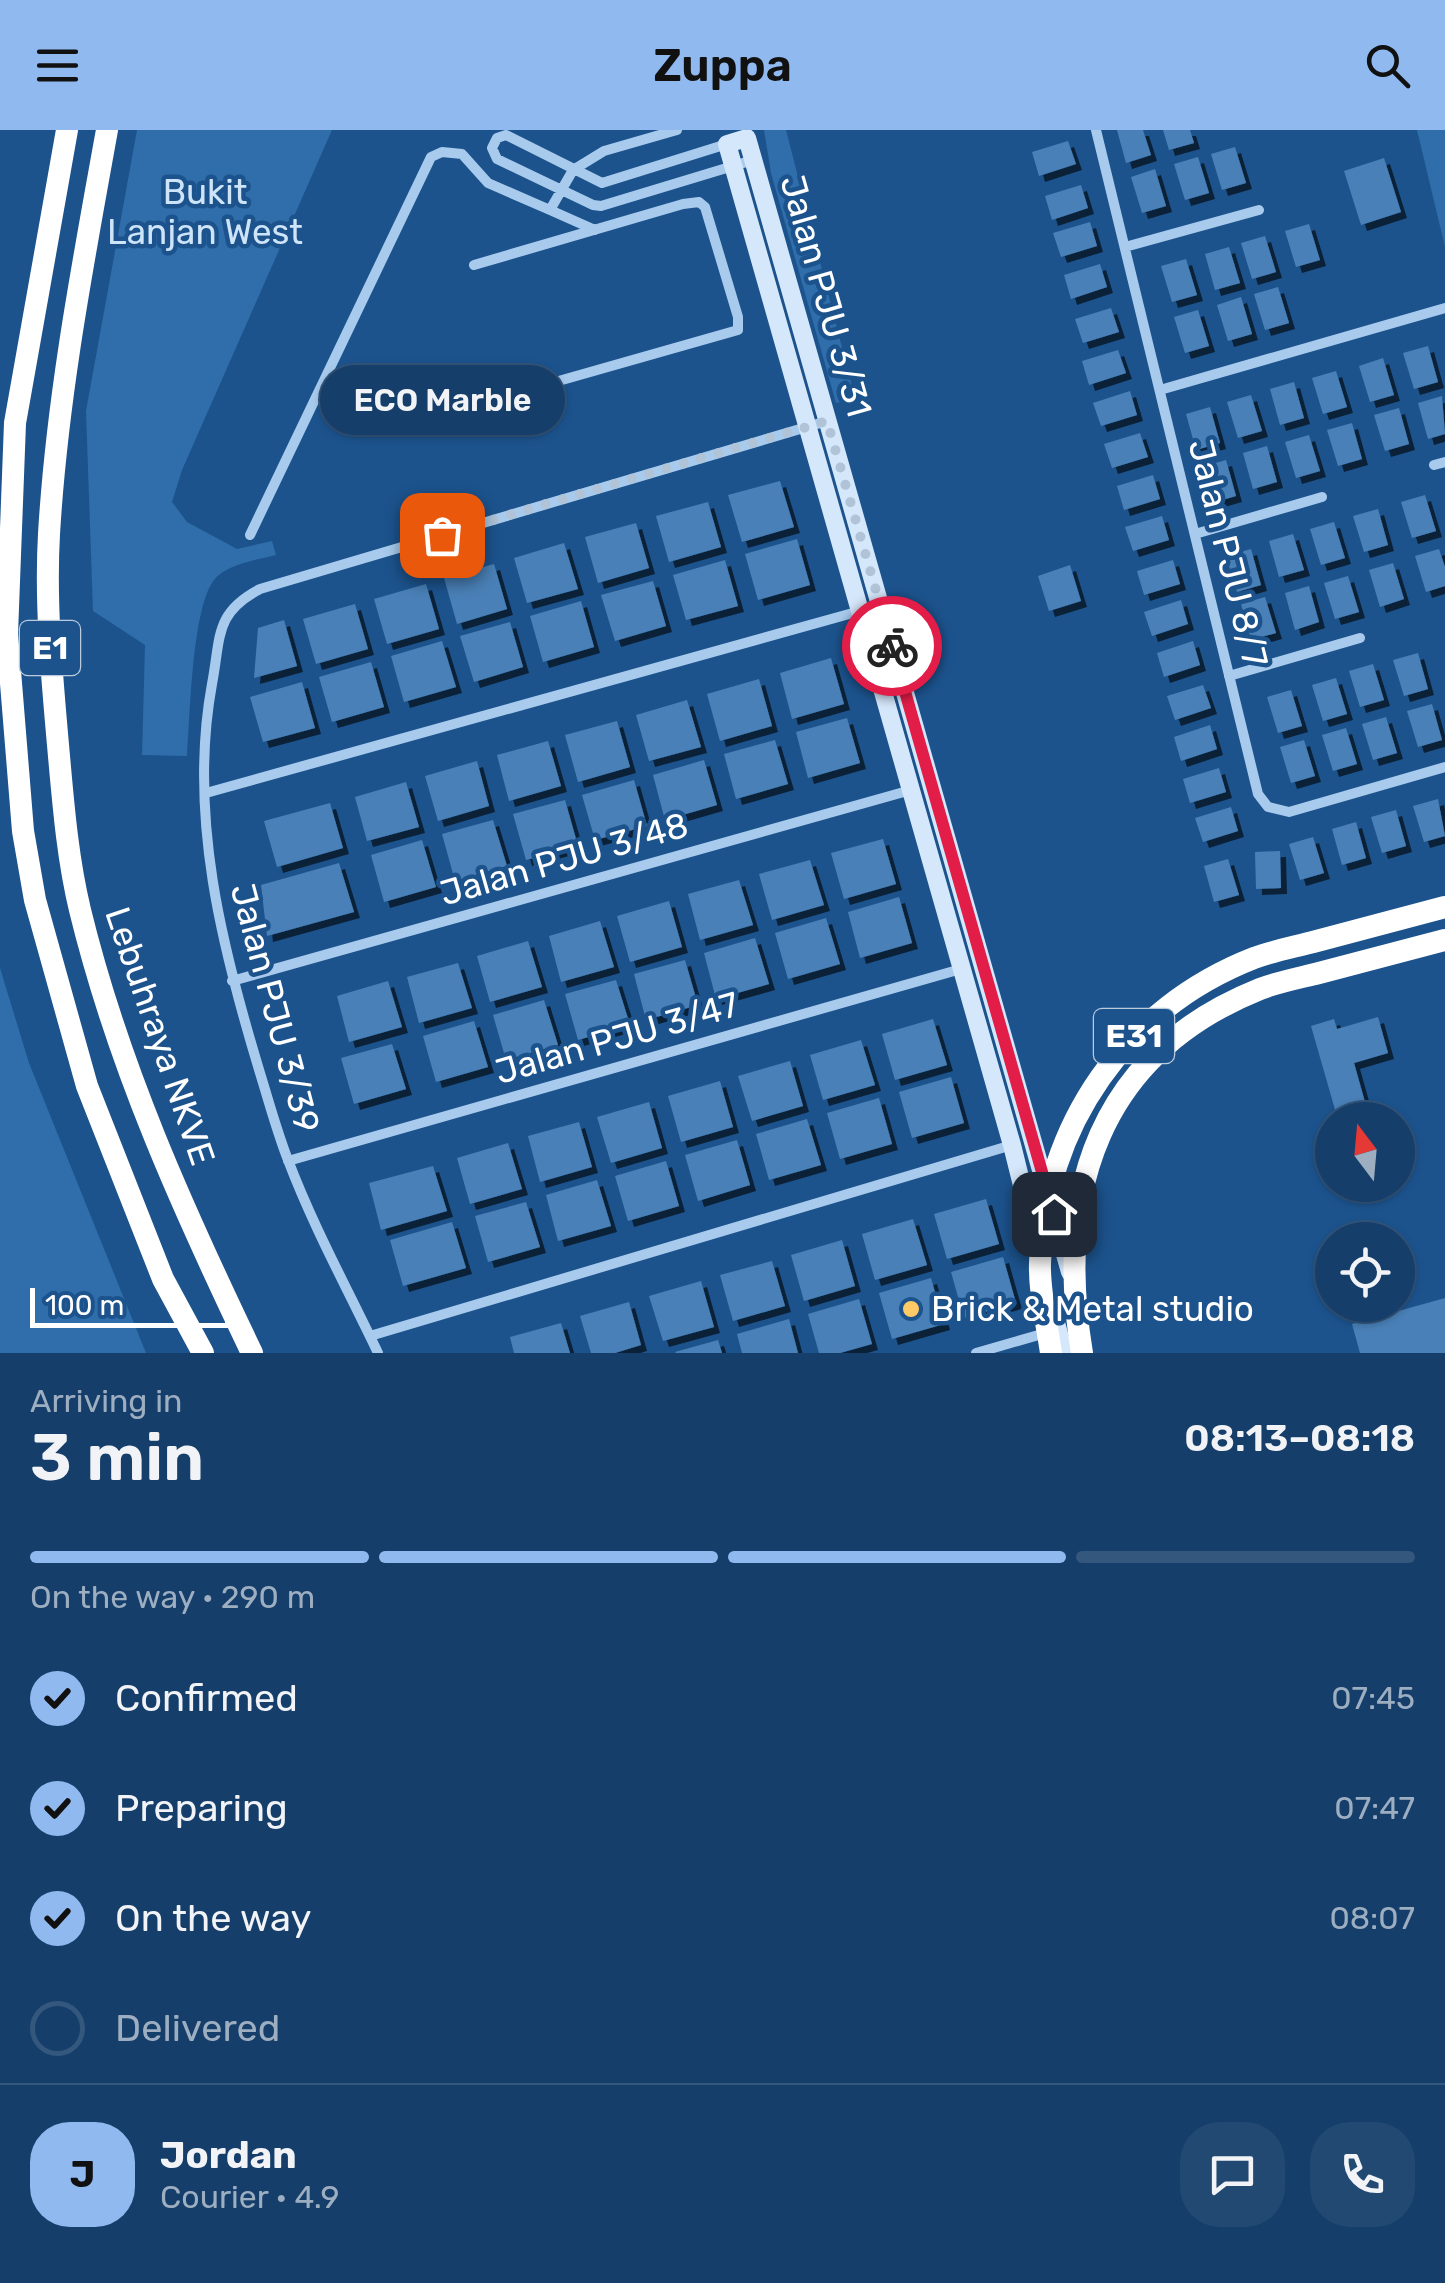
<!DOCTYPE html>
<html lang="en">
<head>
<meta charset="utf-8">
<style>
  :root { --surface:#153e6a; --page:#224972; --text:#f1f3f6; --muted:#9daec1; --line:#34577e; --accent:#90b9f0 }
  body { margin:0; font-family:Rubik,sans-serif; background:var(--page); color:var(--text); height:100vh; display:flex; flex-direction:column; font-size:38px; white-space:nowrap }
  * { box-sizing:border-box; margin:0 }
  p { font-size:32px; color:var(--muted) }
  .icon { flex:none; width:55px; height:55px; fill:none; stroke:currentColor; stroke-width:2; stroke-linecap:round; stroke-linejoin:round }
  .map { position:relative; height:1223px; overflow:hidden }
  .sheet { display:flex; flex-direction:column; background:var(--surface); flex:1 }
  .sheet>* { flex:none }
  .needle { width:65px; rotate:344deg }
  .controls { position:absolute; left:1315px; top:972px; display:grid; gap:20px }
  .controls a { display:grid; place-items:center; width:100px; height:100px; border-radius:50%; background:var(--surface); box-shadow:0 2px 8px #0004,0 0 0 2px var(--line); font-size:50px }
  .scale { position:absolute; left:30px; bottom:25px; width:200px; box-sizing:border-box; padding-left:10px; border:5px solid #fff; border-top:0; font-size:28px; line-height:35px; white-space:nowrap; color:#fff; -webkit-text-stroke:8px #1c538d; paint-order:stroke }
  .pin { position:absolute; display:grid; place-items:center; width:85px; height:85px; color:#fff; margin:-42px; border-radius:20px; box-shadow:0 5px 15px #0006 }
  .courier { position:absolute; display:grid; place-items:center; width:100px; height:100px; margin:-50px; border:8px solid #e11d48; border-radius:50%; background:#fff; color:#222; box-shadow:0 2px 12px #0007 }
  .bubble { position:absolute; height:70px; border-radius:35px; background:var(--surface); box-shadow:0 2px 8px #0004,0 0 0 2px var(--line); font-size:32px; font-weight:600; line-height:70px; text-align:center }
  .overview em { font-style:normal; font-weight:600 }
  .overview div { display:flex; flex-direction:column-reverse }
  .overview { display:flex; align-items:center; justify-content:space-between; height:170px; padding:0 30px }
  h1 { font-size:65px; font-weight:600; line-height:75px }
  .bar { display:grid; grid-template-columns:repeat(4,1fr); gap:15px 10px; align-content:center; height:120px; padding:0 30px }
  .bar i { height:12px; border-radius:8px; background:var(--line) }
  .bar .selected { background:var(--accent) }
  .bar p { grid-column:span 4 }
  .line { display:flex; align-items:center; gap:25px; padding:0 30px; border-top:2px solid var(--line) }
  .line div { flex:1 }
  .round { display:grid; place-items:center; flex:none; width:105px; height:105px; border-radius:40px; background:var(--page) }
  ol { padding:0 30px; list-style:none }
  li { display:flex; align-items:center; gap:30px; height:110px }
  li p { margin-inline-start:auto }
  li .icon { padding:10px; border-radius:50%; background:var(--accent); color:#111; stroke-width:4 }
  li:last-child { color:var(--muted) }
  li i { width:55px; height:55px; border:5px solid var(--line); border-radius:50% }
  header { display:flex; justify-content:space-between; align-items:center; height:130px; padding:0 30px; background:var(--accent); color:#111; font-size:45px; font-weight:600 }
  .map>svg:first-child { display:block }
  .green { fill:#2f6eab }
  .building { fill:#4980b7; filter:url(#shadow) }
  .lines { fill:none; stroke-linecap:round; stroke-linejoin:round }
  .street { stroke:#a8cbed; stroke-width:10 }
  .secondary { stroke:#d5e7fa; stroke-width:18 }
  .highway { stroke:#fff; stroke-width:22 }
  .highway-bridge { stroke:#fff; stroke-width:22 }
  .done { stroke:#b0c3d7; stroke-width:10; stroke-dasharray:0 18 }
  .route { stroke:#e11d48; stroke-width:12 }
  .poi-dot { fill:#feca66; stroke:#1c538d; stroke-width:4 }
  .labels { text-anchor:middle; dominant-baseline:central; stroke-width:9; stroke-linejoin:round; paint-order:stroke }
  .shield { fill:#1c538d; stroke:#bbcbdd; stroke-width:2.5 }
  .shield-label { font-size:32px; font-weight:bold; fill:#fff }
  .park-label { font-size:35px; fill:#cee4f9; stroke:#1c538d }
  .street-label { font-size:35px; fill:#fff; stroke:#1c538d }
  .poi-label { font-size:35px; fill:#fff; stroke:#1c538d; text-anchor:start }
</style>
</head>
<body>
<header><svg class="icon" aria-label="menu" viewBox="0 0 24 24"><path d="M4 6h16M4 12h16M4 18h16"/></svg>Zuppa<svg class="icon" aria-label="search" viewBox="0 0 24 24"><circle cx="10" cy="10" r="6"/><path d="M15 15l6 6"/></svg></header>
<div class="map">
<svg width="1445" height="1223" viewBox="0 0 1445 1223">
  <defs>
    <filter id="shadow"><feDropShadow dx="6" dy="6" stdDeviation="0" flood-color="#0009"/></filter>
  </defs>
  <rect width="100%" height="100%" fill="#1c538d"/>
  <path class="green" d="M137,0H332L182,340L172,372L187,392L237,419L272,411L276,425C257,430 223,434 212,453C192,484 190,586 187,626L142,625L145,515L93,481L86,281Z
    M764,0H786L855,268L836,273L771,43Z
    M1417,0H1445V117Z
    M0,838L29,933L146,1223H0Z"/>
  <path class="building" d="M1117,0H1143L1151,25L1126,33Z
    M1163,0H1190L1194,13L1169,20Z
    M1068,11L1076,34L1039,46L1032,22Z
    M1235,17L1246,53L1222,60L1211,24Z
    M1198,27L1209,63L1185,70L1174,34Z
    M1384,28L1401,82L1361,95L1344,41Z
    M1155,39L1166,76L1142,83L1131,47Z
    M1081,55L1088,78L1052,90L1045,66Z
    M1090,92L1097,116L1061,127L1053,103Z
    M1309,94L1320,130L1296,137L1285,101Z
    M1265,106L1276,142L1252,149L1241,113Z
    M1229,117L1240,153L1215,160L1205,124Z
    M1186,129L1197,165L1172,172L1161,136Z
    M1100,134L1107,157L1071,169L1064,145Z
    M1278,157L1289,193L1265,200L1254,164Z
    M1241,167L1252,204L1228,211L1217,175Z
    M1111,178L1119,202L1083,213L1075,189Z
    M1198,180L1209,216L1185,223L1174,187Z
    M1428,216L1438,252L1414,259L1403,223Z
    M1118,220L1126,243L1089,255L1082,231Z
    M1383,228L1394,265L1370,272L1359,236Z
    M1336,241L1347,277L1323,284L1312,248Z
    M1294,252L1304,288L1280,295L1270,259Z
    M1130,261L1137,285L1101,296L1093,273Z
    M1251,265L1262,301L1238,308L1227,272Z
    M1442,266L1445,304L1428,309L1418,273Z
    M1210,277L1220,313L1196,320L1186,284Z
    M1399,278L1409,314L1385,321L1374,285Z
    M1352,293L1362,329L1338,336L1327,300Z
    M1140,303L1148,327L1112,338L1104,314Z
    M1309,305L1320,341L1296,348L1285,312Z
    M1267,316L1277,352L1253,359L1243,323Z
    M1226,330L1236,366L1212,373L1202,337Z
    M1153,345L1160,369L1124,380L1117,356Z
    M780,351L794,397L742,412L728,365Z
    M1425,365L1436,401L1412,408L1401,372Z
    M708,372L721,417L669,432L656,386Z
    M1378,379L1388,415L1364,422L1353,386Z
    M1162,386L1169,410L1133,421L1125,397Z
    M1334,392L1345,428L1321,435L1310,399Z
    M636,393L649,438L598,453L585,407Z
    M1293,404L1304,440L1279,447L1269,411Z
    M797,409L810,455L758,470L745,424Z
    M564,413L578,459L527,473L514,428Z
    M1251,419L1261,455L1237,462L1226,426Z
    M1439,419L1445,437V456L1426,462L1415,426Z
    M725,430L738,476L686,490L673,445Z
    M1173,430L1180,454L1144,465L1137,441Z
    M1393,433L1404,469L1380,477L1369,440Z
    M494,434L507,479L457,494L444,448Z
    M1070,435L1081,471L1049,481L1038,446Z
    M1348,446L1359,482L1335,489L1324,453Z
    M653,451L666,496L615,511L601,465Z
    M426,454L439,499L387,514L374,469Z
    M1309,456L1319,492L1295,500L1285,463Z
    M1265,467L1276,503L1251,510L1241,474Z
    M1181,470L1188,494L1152,506L1144,482Z
    M581,471L594,517L543,532L530,486Z
    M355,474L368,519L316,534L303,489Z
    M284,490L297,536L254,548L258,498Z
    M510,492L523,537L474,552L460,506Z
    M442,511L456,557L404,572L391,526Z
    M1193,511L1200,535L1164,547L1157,523Z
    M1418,523L1428,559L1404,566L1393,530Z
    M831,528L844,574L792,589L780,543Z
    M371,532L384,577L332,592L319,547Z
    M1373,534L1384,570L1360,577L1349,541Z
    M1336,548L1347,584L1323,591L1312,555Z
    M759,549L772,596L720,611L707,564Z
    M302,552L315,598L263,612L250,567Z
    M1203,555L1211,578L1175,590L1167,566Z
    M1291,560L1302,596L1278,603L1267,567Z
    M687,570L701,617L649,631L636,585Z
    M1432,574L1442,610L1418,617L1407,581Z
    M1386,587L1397,623L1373,630L1362,594Z
    M847,588L860,633L808,648L796,602Z
    M617,591L630,637L578,652L565,605Z
    M1210,595L1217,619L1181,631L1174,607Z
    M1346,598L1357,634L1333,641L1322,605Z
    M775,610L788,654L736,669L724,624Z
    M1304,610L1315,646L1291,653L1280,617Z
    M548,611L561,656L509,671L497,625Z
    M704,630L717,675L665,690L653,645Z
    M477,631L489,676L438,691L425,646Z
    M1219,638L1226,662L1190,673L1183,649Z
    M634,650L647,696L595,710L582,665Z
    M406,652L419,697L367,711L355,667Z
    M1438,669L1445,706L1424,712L1413,676Z
    M565,670L578,716L526,730L513,684Z
    M330,673L343,718L277,737L264,691Z
    M1231,677L1238,701L1203,712L1195,688Z
    M1396,680L1406,716L1382,723L1371,687Z
    M493,690L507,736L455,751L442,704Z
    M1356,692L1366,728L1342,735L1332,699Z
    M1313,707L1324,743L1300,750L1289,714Z
    M883,709L896,754L844,769L831,723Z
    M422,710L436,757L384,772L371,725Z
    M1280,721L1281,758L1256,759L1255,722Z
    M1228,729L1239,765L1214,772L1204,736Z
    M810,730L824,775L772,790L759,744Z
    M339,733L354,782L267,806L261,755Z
    M739,750L753,795L700,810L688,764Z
    M899,767L912,813L860,828L848,782Z
    M669,771L682,817L630,832L617,786Z
    M826,788L840,834L788,849L775,803Z
    M600,791L614,837L561,852L549,806Z
    M755,808L769,854L716,869L704,823Z
    M528,811L542,857L490,872L477,826Z
    M685,830L698,875L646,890L634,844Z
    M458,833L472,878L419,893L407,847Z
    M616,850L630,895L578,910L565,864Z
    M388,851L402,897L349,912L337,866Z
    M544,870L558,915L506,930L493,885Z
    M1378,887L1388,923L1354,933L1370,990H1338L1311,896L1334,889L1337,899Z
    M933,889L947,935L895,950L882,904Z
    M474,891L488,937L436,952L423,906Z
    M861,910L875,955L823,970L810,925Z
    M392,914L406,959L354,974L341,928Z
    M790,931L803,976L752,991L738,946Z
    M951,947L964,993L912,1008L899,962Z
    M720,951L733,997L681,1012L668,966Z
    M879,968L892,1014L840,1029L827,983Z
    M649,972L662,1018L611,1033L597,987Z
    M807,989L821,1035L769,1050L756,1004Z
    M579,992L592,1037L540,1052L528,1006Z
    M737,1010L750,1055L698,1071L685,1025Z
    M508,1013L522,1059L470,1074L457,1028Z
    M666,1031L679,1076L628,1091L615,1046Z
    M433,1036L447,1081L381,1100L369,1053Z
    M597,1050L611,1096L558,1111L546,1065Z
    M986,1069L999,1114L947,1129L934,1084Z
    M526,1072L540,1117L488,1132L475,1086Z
    M913,1089L927,1135L875,1150L862,1104Z
    M452,1092L466,1138L403,1156L390,1110Z
    M842,1110L855,1156L804,1171L791,1125Z
    M1003,1127L1016,1173L964,1188L951,1142Z
    M772,1131L785,1176L733,1191L720,1145Z
    M931,1148L944,1194L892,1209L879,1163Z
    M701,1151L714,1197L663,1211L649,1166Z
    M1445,1168V1223H1360L1352,1194Z
    M859,1169L872,1214L840,1223H819L808,1184Z
    M629,1172L641,1215L615,1223H591L580,1186Z
    M789,1189L798,1223H742L737,1204Z
    M561,1193L570,1223H514L510,1207Z
    M718,1210L722,1223H676L675,1222Z"/>
  <g class="lines">
    <path class="street" d="M1096,0L1258,664L1268,677L1289,682L1445,637
      M727,14L602,53L506,5L497,8L492,18L497,29L593,75L601,76L753,30
      M595,100L550,80L573,40L604,21L677,0
      M1125,117L1259,80
      M1160,260L1445,178
      M404,295L738,200V187L705,77L699,72L683,74L474,135
      M1434,335L1445,332
      M1195,404L1322,367
      M250,405L431,27L442,22L462,24L488,53L550,80
      M1229,546L1360,508
      M206,663L860,481
      M232,851L911,660
      M288,1031L961,839
      M370,1206L1012,1015
      M378,1223C348,1160 313,1096 288,1030C277,1002 269,972 260,943C222,818 188,685 212,554C221,507 214,483 260,459L827,291
      M976,1223L1049,1202"/>
    <path class="secondary" d="M1037,1116L1012,1015L727,14L747,8L1070,1142
      M1054,1185L1064,1223"/>
    <path class="highway" d="M67,0L15,293L7,504L23,701L35,770L87,956L163,1149L203,1223
      M107,0C83,133 57,268 49,404C45,474 52,546 58,615C63,670 67,726 80,780C118,936 183,1079 252,1223"/>
    <path class="highway-bridge" d="M1051,1223C1047,1194 1039,1162 1040,1133C1044,995 1126,878 1254,828C1273,821 1294,817 1313,812C1357,800 1401,789 1445,777
      M1082,1223C1055,1062 1098,924 1260,859C1278,852 1299,848 1319,843C1361,832 1403,821 1445,810"/>
  </g>
  <g class="lines">
    <path class="done" d="M442,405L827,291L892,516"/>
    <path class="route" d="M892,516L1054,1084"/>
  </g>
  <circle class="poi-dot" cx="911" cy="1179" r="10"/>
  <g class="labels">
    <g class="shield">
      <rect x="20" y="491" width="60" height="54" rx="8"/>
      <rect x="1094" y="879" width="80" height="54" rx="8"/>
    </g>
    <g class="shield-label">
      <text x="50" y="518">E1</text>
      <text x="1134" y="906">E31</text>
    </g>
    <g class="park-label">
      <text x="205" y="62">Bukit<tspan x="205" dy="40">Lanjan West</tspan></text>
    </g>
    <g class="street-label">
      <text transform="translate(826 166) rotate(74)">Jalan PJU 3/31</text>
      <text transform="translate(1228 423) rotate(76)">Jalan PJU 8/7</text>
      <text transform="translate(564 729) rotate(-16)">Jalan PJU 3/48</text>
      <text transform="translate(275 878) rotate(75)">Jalan PJU 3/39</text>
      <text transform="translate(160 906) rotate(71)">Lebuhraya NKVE</text>
      <text transform="translate(617 908) rotate(-16)">Jalan PJU 3/47</text>
    </g>
    <g class="poi-label">
      <text x="931" y="1179">Brick &amp; Metal studio</text>
    </g>
  </g>
</svg>
<div class="controls">
<a><svg class="needle" viewBox="-14 -14 28 28"><path d="M0-13l5 13h-10z" fill="#e53935"/><path d="M0 13l5-13h-10z" fill="#9daec1"/></svg></a>
<a><svg class="icon" aria-label="locate" viewBox="0 0 24 24"><circle cx="12" cy="12" r="6"/><path d="M12 2v4M12 18v4M2 12h4M18 12h4"/></svg></a>
</div>
<div class="scale">100 m</div>
<div class="pin" style="left:442px;top:405px;background:#ea580c"><svg class="icon" aria-label="bag" viewBox="0 0 24 24"><path d="M5 8h14l-1 12H6zM9 8a3 3 0 0 1 6 0"/></svg></div>
<div class="pin" style="left:1054px;top:1084px;background:#1f2937"><svg class="icon" aria-label="home" viewBox="0 0 24 24"><path d="M3 11l9-7 9 7M6 9v11h12V9"/></svg></div>
<div class="courier" style="left:892px;top:516px"><svg class="icon" aria-label="bike" viewBox="0 0 24 24"><circle cx="6" cy="16" r="4"/><circle cx="18" cy="16" r="4"/><path d="M6 16l4-8h5l3 8M10 8l3 8H6M13 5h3"/></svg></div>
<div class="bubble" style="left:320px;top:235px;width:245px">ECO Marble</div>
</div>
<section class="sheet">
<div class="overview"><div><h1>3 min</h1><p>Arriving in</p></div><em>08:13–08:18</em></div>
<div class="bar"><i class="selected"></i><i class="selected"></i><i class="selected"></i><i></i><p>On the way · 290 m</p></div>
<ol>
<li><svg class="icon" aria-label="check" viewBox="0 0 24 24"><path d="M5 12l5 5 9-10"/></svg>Confirmed<p>07:45</p></li>
<li><svg class="icon" aria-label="check" viewBox="0 0 24 24"><path d="M5 12l5 5 9-10"/></svg>Preparing<p>07:47</p></li>
<li><svg class="icon" aria-label="check" viewBox="0 0 24 24"><path d="M5 12l5 5 9-10"/></svg>On the way<p>08:07</p></li>
<li><i></i>Delivered</li>
</ol>
<div class="line" style="height:180px"><b class="round" style="background:var(--accent);color:#111">J</b><div><b>Jordan</b><p>Courier · 4.9</p></div><a class="round"><svg class="icon" aria-label="chat" viewBox="0 0 24 24"><path d="M4 5h16v11H9l-5 4z"/></svg></a><a class="round"><svg class="icon" aria-label="phone" viewBox="0 0 24 24"><path d="M5 4h4l2 5-3 2q2 4 5 5l2-3 5 2v4C11 20 4 13 5 4z"/></svg></a></div>
</section>
</body>
</html>
